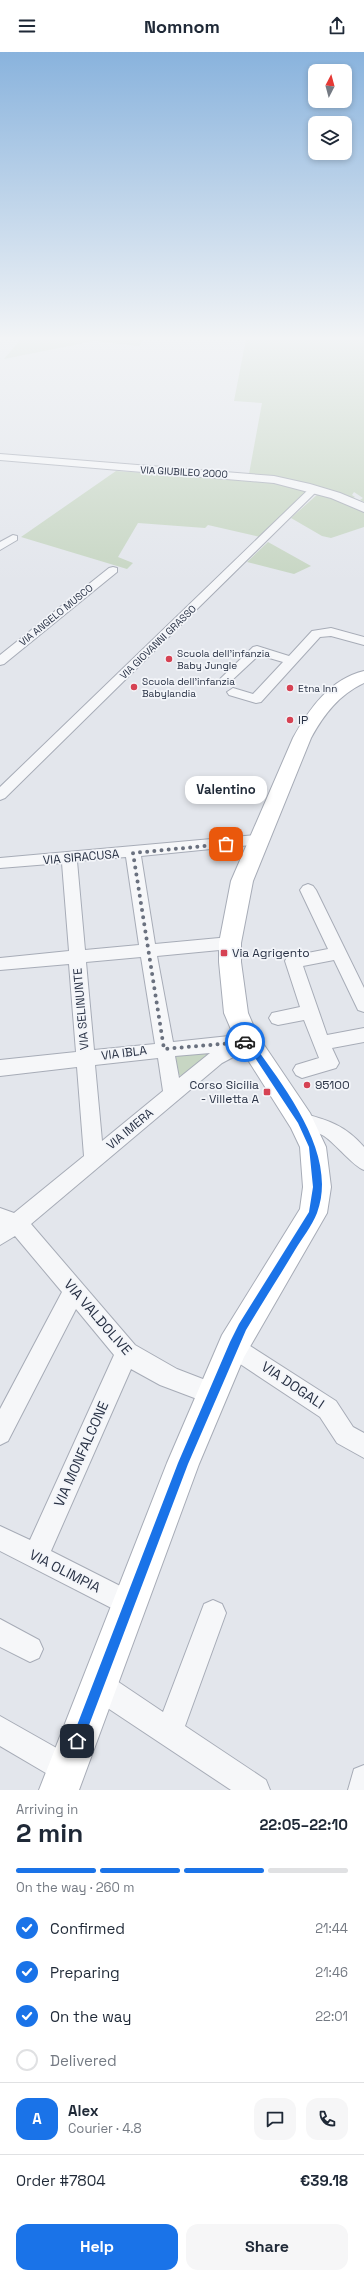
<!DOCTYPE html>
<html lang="en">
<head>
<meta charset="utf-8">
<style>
  :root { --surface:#fff; --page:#f6f6f7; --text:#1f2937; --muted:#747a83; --line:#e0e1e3; --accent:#1a73e8 }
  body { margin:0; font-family:"Space Grotesk",sans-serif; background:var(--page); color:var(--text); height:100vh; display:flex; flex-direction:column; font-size:15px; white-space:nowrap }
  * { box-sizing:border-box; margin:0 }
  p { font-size:13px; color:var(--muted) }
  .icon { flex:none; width:22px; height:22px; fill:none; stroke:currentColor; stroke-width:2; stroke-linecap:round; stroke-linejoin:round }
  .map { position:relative; height:1738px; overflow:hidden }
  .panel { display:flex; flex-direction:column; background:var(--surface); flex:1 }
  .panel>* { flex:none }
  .needle { width:26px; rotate:6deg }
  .buttons { position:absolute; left:308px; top:12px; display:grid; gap:8px }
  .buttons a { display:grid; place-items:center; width:44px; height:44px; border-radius:8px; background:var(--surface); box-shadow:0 2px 6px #0003; font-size:20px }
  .pin { position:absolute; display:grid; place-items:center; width:34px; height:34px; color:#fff; margin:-17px; border-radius:8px; box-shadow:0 2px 6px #0006 }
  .courier { position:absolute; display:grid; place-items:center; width:40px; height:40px; margin:-20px; border:3px solid #1a73e8; border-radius:50%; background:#fff; color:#222; box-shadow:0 1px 5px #0007 }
  .bubble { position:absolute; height:28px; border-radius:12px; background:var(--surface); box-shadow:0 2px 6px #0003; font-size:13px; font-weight:700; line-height:28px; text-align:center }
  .summary em { font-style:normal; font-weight:700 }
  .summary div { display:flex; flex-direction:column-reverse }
  .summary { display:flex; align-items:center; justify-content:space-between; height:68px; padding:0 16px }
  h1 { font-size:26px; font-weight:700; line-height:30px }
  .bar { display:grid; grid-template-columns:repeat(4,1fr); gap:6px 4px; align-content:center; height:48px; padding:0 16px }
  .bar i { height:5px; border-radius:3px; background:var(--line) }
  .bar .current { background:var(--accent) }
  .bar p { grid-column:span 4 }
  .line { display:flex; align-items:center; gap:10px; padding:0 16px; border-top:1px solid var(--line) }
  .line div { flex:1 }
  .round { display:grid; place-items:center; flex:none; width:42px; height:42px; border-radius:12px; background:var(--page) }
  ol { padding:0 16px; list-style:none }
  li { display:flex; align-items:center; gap:12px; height:44px }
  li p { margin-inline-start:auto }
  li .icon { padding:4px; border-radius:50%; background:var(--accent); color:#fff; stroke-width:4 }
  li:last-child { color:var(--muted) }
  li i { width:22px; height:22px; border:2px solid var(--line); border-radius:50% }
  .primary-button { display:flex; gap:8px; margin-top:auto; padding:8px 16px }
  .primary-button a { flex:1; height:46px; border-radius:12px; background:var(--accent); color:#fff; font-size:16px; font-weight:700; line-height:46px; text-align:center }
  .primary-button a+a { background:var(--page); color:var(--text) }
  header { display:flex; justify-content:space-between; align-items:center; height:52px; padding:0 16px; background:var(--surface); font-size:18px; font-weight:700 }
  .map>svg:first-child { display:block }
  .green { fill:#c7d6c3 }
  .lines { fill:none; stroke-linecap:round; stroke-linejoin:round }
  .minor-casing { stroke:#a7acb7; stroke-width:2 }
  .tertiary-casing { stroke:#a7acb7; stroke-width:2 }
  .secondary-casing { stroke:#a7acb7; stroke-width:2 }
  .minor { fill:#f6f7f9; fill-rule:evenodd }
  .tertiary { fill:#f6f7f9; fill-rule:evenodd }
  .secondary { fill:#fff; fill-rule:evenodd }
  .route { fill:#1a73e8 }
  .done { stroke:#6a717f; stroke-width:4; stroke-dasharray:0 7.2 }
  .poi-dot { fill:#d64253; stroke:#f3f5f9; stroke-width:1.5 }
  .labels { text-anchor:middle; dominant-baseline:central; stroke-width:3.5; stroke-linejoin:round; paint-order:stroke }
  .far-street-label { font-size:10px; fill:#293245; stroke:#f3f5f9 }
  .far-poi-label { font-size:10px; fill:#293245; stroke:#f3f5f9; text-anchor:start }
  .poi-label { font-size:12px; fill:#293245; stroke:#f3f5f9; text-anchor:start }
  .street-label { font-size:12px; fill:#293245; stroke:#f3f5f9 }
  .near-street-label { font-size:14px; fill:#293245; stroke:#f3f5f9 }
</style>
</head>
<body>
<header><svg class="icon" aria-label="menu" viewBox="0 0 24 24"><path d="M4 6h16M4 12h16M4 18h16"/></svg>Nomnom<svg class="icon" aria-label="share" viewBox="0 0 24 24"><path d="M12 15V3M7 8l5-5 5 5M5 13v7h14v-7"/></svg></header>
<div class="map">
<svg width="364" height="1738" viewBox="0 0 364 1738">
  <rect width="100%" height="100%" fill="#e3e6ec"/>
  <path class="green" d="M21,287H143L139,294L94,289L4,307Z
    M246,287H364V450L360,448L363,446L354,440L352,443L355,445L353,446L315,433L249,422L262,351L234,349Z
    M116,419L261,428L306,437L307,441L260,485L208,473L205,476L138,471L118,505L133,511L127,517L21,485Z
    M319,441L364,459V475L331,486L322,484L291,466Z
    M268,490L311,514L294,522L247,510Z
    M205,1001L207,1003L181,1024L178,1022L175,1004Z"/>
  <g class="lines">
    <g class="minor-casing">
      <path id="minor" d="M314,434L317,435V439L5,746L0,748V735L311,435Z
        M13,483L17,484V488L0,498V490Z
        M113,515L117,516V520L4,612L0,613V603L109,516Z
        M331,576L364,585V593L331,584L320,585L261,650L256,651L229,643L227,640L233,636L253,642L283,610L259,603L229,631H221L219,628L253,595L257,594L289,604L312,579Z
        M257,783L262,784L264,788L262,792L141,804L155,892L230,885L236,887L238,891L236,895L230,897L157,904L173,990L248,982L254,984L257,989L254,994L222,1011L31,1172L135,1293L177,1317L221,1334L224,1342L221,1350L213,1353L160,1333L131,1317L51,1499L138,1543L142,1552L138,1561L129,1565L0,1499V1474L30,1488L114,1303L76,1257L8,1389L0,1393V1357L62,1240L15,1184L0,1193V1156L14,1161L84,1104L77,1015L0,1024V1008L76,1000L69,912L0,918V906L69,899L62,811L0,816V806ZM126,805L139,893L85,898L77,809ZM141,905L155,992L94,998L86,910ZM210,1001L179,1026L175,1004ZM158,1006L163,1039L102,1089L95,1013Z
        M308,832L313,834L316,838L364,936V960L358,958L334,908L303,914L327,983L364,976V990L332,996L339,1011L336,1016L302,1026L296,1023L293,1018L296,1013L319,1006L304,968L278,973L272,971L269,966L272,961L300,955L285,909L287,905L328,897L300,838L303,834Z
        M301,1061C328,1068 345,1073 364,1095V1118C353,1114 336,1092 324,1084C316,1079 303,1078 294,1075L292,1069L294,1063Z
        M233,1283L336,1349L353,1375L364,1381V1406L337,1391L320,1365L225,1302L222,1294L225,1286Z
        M213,1548L222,1552L226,1561L185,1674L266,1728L270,1738H231L88,1643L84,1633L88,1623L98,1619L108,1623L163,1660L204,1552Z
        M0,1567L39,1588L43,1597L39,1606L30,1610L0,1595Z
        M0,1664L76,1707L80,1717L76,1727L66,1731L56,1727L0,1694Z
        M364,1713V1738H348L354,1717Z"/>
    </g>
    <g class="tertiary-casing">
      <path id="tertiary" d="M0,402L274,424L310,432L340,441L364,451V460L331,446L274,431L0,408Z"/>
    </g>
    <g class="secondary-casing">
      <path id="secondary" d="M364,619V631C339,643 324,662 311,686L253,829L241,891V910L248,961L258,984L310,1061L326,1095L331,1135L327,1161L244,1305L199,1412L79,1738H39L167,1411L222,1283L300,1157L303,1135L300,1095L291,1076L236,989L224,961L219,910V891L231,829L293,686C309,657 330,627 364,619Z"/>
    </g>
    <use href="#minor" class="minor"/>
    <use href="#tertiary" class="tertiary"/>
    <use href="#secondary" class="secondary"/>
  </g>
  <linearGradient id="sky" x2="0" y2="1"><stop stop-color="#89b3dd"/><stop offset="0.54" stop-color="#f2f4f6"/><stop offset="1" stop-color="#f2f4f6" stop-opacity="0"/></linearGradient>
  <rect width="364" height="530" fill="url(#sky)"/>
  <path class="route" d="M245,987H250C283,1034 339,1101 317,1161C312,1174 302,1186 295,1198C279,1225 262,1251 246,1278L188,1412L83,1689L81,1693L77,1694L73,1693L71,1689L178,1411L230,1290L239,1272L309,1160L313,1135L309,1095L298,1071L246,992H242V988Z"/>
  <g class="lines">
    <path class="done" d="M226,792L133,801L164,997L245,990"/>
  </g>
  <g class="poi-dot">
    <circle cx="169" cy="607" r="4"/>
    <circle cx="134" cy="635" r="4"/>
    <circle cx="290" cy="636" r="4"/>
    <circle cx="290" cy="668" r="4"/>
    <rect x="220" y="897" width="8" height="8" rx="2"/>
    <circle cx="307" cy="1033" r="4"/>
    <rect x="263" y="1036" width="8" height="8" rx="2"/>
  </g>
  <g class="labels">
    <g class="far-street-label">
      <text transform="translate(184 420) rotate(3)">VIA GIUBILEO 2000</text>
      <text transform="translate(56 563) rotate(-39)">VIA ANGELO MUSCO</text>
      <text transform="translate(158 590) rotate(-44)">VIA GIOVANNI GRASSO</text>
    </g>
    <g class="far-poi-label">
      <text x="177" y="601">Scuola dell'infanzia<tspan x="177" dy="12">Baby Jungle</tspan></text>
      <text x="142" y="629">Scuola dell'infanzia<tspan x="142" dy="12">Babylandia</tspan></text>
      <text x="298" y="636">Etna Inn</text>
    </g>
    <g class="poi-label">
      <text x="298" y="668">IP</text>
      <text x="232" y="901">Via Agrigento</text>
      <text x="259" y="1033" text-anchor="end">Corso Sicilia<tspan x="259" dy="14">- Villetta A</tspan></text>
      <text x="315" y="1033">95100</text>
    </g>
    <g class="street-label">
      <text transform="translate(81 805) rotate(-5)">VIA SIRACUSA</text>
      <text transform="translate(81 957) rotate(-95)">VIA SELINUNTE</text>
      <text transform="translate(124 1001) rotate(-7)">VIA IBLA</text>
      <text transform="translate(130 1077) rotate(-40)">VIA IMERA</text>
    </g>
    <g class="near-street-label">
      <text transform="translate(98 1265) rotate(49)">VIA VALDOLIVE</text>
      <text transform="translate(293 1333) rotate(34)">VIA DOGALI</text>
      <text transform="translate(81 1402) rotate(-66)">VIA MONFALCONE</text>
      <text transform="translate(65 1519) rotate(27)">VIA OLIMPIA</text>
    </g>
  </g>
</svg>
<div class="buttons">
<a><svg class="needle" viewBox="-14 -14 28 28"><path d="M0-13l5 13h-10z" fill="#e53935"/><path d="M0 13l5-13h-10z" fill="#747a83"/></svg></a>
<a><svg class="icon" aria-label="layers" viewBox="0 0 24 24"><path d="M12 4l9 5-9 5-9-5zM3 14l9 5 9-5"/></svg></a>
</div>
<div class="pin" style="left:226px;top:792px;background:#ea580c"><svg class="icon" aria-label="bag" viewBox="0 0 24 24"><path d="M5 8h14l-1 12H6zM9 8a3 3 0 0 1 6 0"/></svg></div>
<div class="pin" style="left:77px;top:1689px;background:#1f2937"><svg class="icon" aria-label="home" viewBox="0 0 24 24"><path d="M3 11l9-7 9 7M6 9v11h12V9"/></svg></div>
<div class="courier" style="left:245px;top:990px"><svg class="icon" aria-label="car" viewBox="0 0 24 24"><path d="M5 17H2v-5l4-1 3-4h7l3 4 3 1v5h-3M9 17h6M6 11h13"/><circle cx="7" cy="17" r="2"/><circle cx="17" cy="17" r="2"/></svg></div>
<div class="bubble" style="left:185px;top:724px;width:82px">Valentino</div>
</div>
<section class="panel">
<div class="summary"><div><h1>2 min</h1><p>Arriving in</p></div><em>22:05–22:10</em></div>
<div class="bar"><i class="current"></i><i class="current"></i><i class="current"></i><i></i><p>On the way · 260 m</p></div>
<ol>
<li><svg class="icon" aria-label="check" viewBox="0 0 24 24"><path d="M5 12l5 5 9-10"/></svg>Confirmed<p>21:44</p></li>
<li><svg class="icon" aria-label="check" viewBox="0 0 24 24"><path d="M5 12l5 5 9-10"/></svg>Preparing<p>21:46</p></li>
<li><svg class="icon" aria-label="check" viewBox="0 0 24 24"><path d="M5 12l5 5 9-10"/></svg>On the way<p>22:01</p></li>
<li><i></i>Delivered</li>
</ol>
<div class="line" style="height:72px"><b class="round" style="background:var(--accent);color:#fff">A</b><div><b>Alex</b><p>Courier · 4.8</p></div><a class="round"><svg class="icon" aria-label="chat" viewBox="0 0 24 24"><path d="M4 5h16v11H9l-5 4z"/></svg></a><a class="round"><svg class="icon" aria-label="phone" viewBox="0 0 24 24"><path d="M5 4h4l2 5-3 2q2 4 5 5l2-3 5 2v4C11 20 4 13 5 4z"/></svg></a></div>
<div class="line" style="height:52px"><div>Order #7804</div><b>€39.18</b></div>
<div class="primary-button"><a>Help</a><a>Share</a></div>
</section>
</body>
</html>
